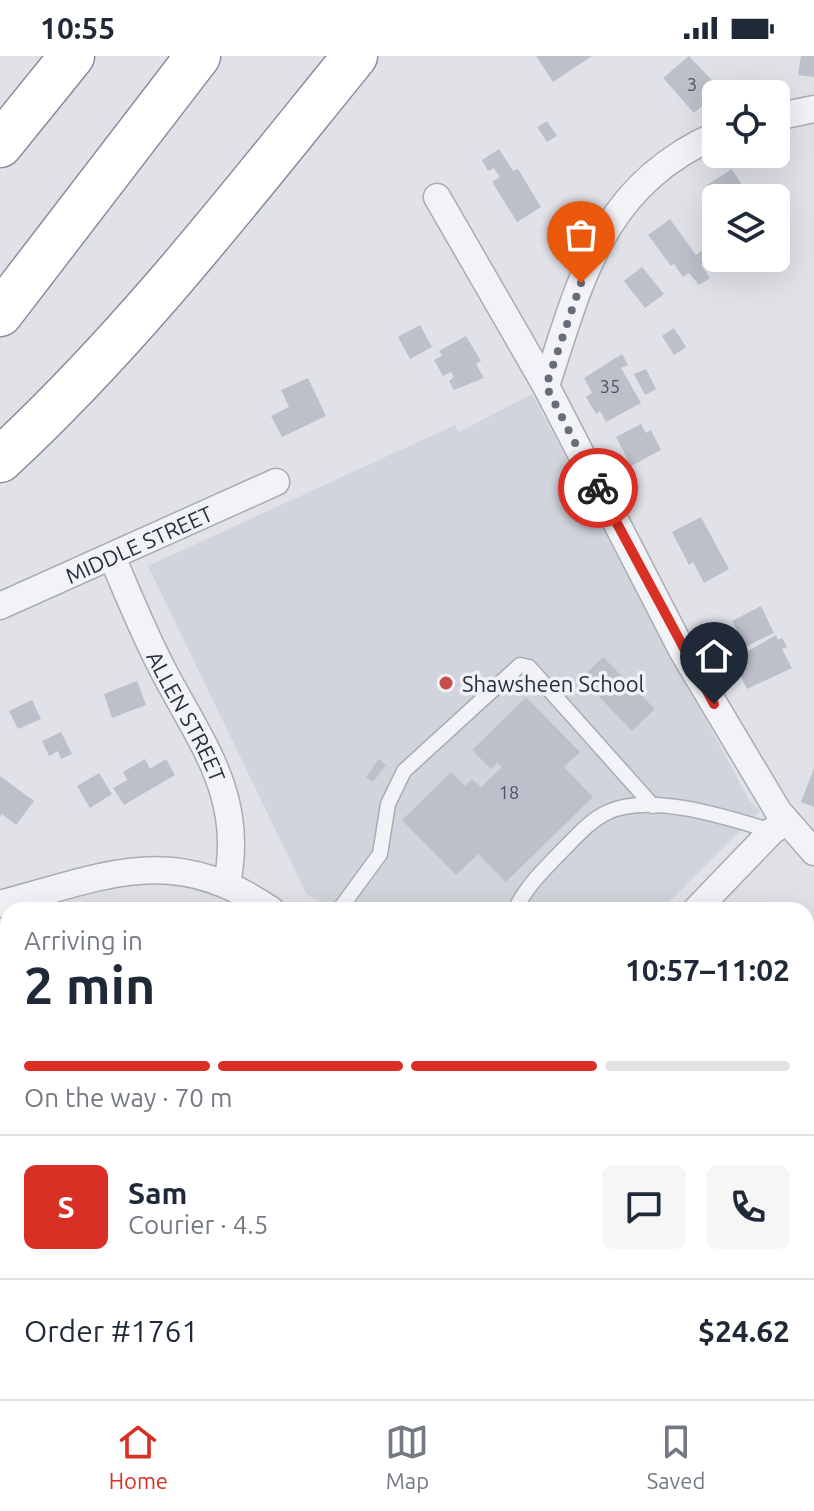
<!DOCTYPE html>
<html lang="en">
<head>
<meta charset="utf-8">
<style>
  :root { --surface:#fff; --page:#f6f6f7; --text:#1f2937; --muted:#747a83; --line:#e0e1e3; --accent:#d93025 }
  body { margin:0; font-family:Ubuntu,sans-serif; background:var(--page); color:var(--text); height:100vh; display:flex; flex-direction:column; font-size:30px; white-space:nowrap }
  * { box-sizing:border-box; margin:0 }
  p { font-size:26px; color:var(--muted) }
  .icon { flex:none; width:44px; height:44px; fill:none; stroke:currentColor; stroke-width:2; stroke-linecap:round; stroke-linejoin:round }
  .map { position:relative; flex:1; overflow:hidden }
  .sheet { position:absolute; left:0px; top:846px; width:814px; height:498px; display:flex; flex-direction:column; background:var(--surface); border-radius:24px 24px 0 0; box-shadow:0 8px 32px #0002 }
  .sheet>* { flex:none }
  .tools { position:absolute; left:702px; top:24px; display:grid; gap:16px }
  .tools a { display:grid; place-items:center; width:88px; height:88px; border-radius:12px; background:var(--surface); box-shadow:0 8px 32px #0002; font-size:40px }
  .pin { position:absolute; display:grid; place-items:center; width:68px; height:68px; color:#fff; margin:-82px -34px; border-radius:50% 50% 50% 0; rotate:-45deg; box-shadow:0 0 8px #0007 }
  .pin .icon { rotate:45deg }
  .courier { position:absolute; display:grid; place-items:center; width:80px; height:80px; margin:-40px; border:6px solid #d93025; border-radius:50%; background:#fff; color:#222; box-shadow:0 2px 10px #0007 }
  .summary em { font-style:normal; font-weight:600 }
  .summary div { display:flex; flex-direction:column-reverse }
  .summary { display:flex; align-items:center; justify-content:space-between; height:136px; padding:0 24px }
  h1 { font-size:52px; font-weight:600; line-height:60px }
  .bar { display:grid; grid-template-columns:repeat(4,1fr); gap:12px 8px; align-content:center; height:96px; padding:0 24px }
  .bar i { height:10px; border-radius:6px; background:var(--line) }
  .bar .current { background:var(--accent) }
  .bar p { grid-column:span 4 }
  .line { display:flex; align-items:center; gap:20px; padding:0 24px; border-top:2px solid var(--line) }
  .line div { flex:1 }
  .round { display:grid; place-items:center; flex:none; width:84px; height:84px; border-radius:12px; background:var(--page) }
  .status { display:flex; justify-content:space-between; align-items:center; height:56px; padding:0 40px; background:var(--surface); direction:ltr }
  .status svg { height:22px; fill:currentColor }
  .menu { display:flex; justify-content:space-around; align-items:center; height:112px; border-top:2px solid var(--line); background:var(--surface); font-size:22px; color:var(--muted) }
  .menu a { display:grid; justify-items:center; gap:4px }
  .menu .current { color:var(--accent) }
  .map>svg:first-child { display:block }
  .built { fill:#d2d4dd }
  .building { fill:#bdc0ca }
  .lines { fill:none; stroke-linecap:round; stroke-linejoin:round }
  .service-casing { stroke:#a9acb5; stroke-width:17 }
  .minor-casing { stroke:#a9acb5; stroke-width:29 }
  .motorway-casing { stroke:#888d9e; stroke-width:47 }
  .service { stroke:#f2f3f6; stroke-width:14 }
  .minor { stroke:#f2f3f6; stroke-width:26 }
  .motorway { stroke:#fff; stroke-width:44 }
  .done { stroke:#696c7a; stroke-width:8; stroke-dasharray:0 14.4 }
  .route { stroke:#d93025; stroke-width:10 }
  .poi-dot { fill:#c74d4b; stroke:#eff1f6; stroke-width:3 }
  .labels { text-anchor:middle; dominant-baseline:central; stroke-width:7; stroke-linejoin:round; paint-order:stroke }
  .number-label { font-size:18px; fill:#4e5261 }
  .street-label { font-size:22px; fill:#292d3e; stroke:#eff1f6 }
  .poi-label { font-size:22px; fill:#292d3e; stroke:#eff1f6; text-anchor:start }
</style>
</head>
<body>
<div class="status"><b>10:55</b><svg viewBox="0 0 49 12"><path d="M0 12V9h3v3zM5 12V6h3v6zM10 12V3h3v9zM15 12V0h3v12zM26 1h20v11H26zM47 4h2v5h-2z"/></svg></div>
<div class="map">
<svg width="814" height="1343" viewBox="0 0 814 1343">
  <rect width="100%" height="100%" fill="#e0e2e8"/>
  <path class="built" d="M532,338L749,744L760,755L661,854H333L306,837L148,510L455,369L459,376Z"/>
  <path class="building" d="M536,0H592L553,26Z
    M689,0L721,34L694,57L663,22Z
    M801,0H814V21L798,19Z
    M547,65L557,80L547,86L537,71Z
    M499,93L513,115L518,113L541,151L517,166L492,126L500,121L494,112L488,115L482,104Z
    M732,113L750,142H715L707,129Z
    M670,163L696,199L703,194L709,203L701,209L710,222L699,229L689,217L683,221L674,208L671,210L648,179Z
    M642,211L664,238L645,252L624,225Z
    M420,269L432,291L410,303L398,281Z
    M674,272L686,291L674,299L662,280Z
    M466,280L481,305L476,308L484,322L454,334L449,325L454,321L451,316L443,320L434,304L442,300L439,295Z
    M622,298L628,309L621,312L641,347L606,366L600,355L596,358L586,341L592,337L584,322Z
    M646,313L656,333L645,339L634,318Z
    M308,322L326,360L282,381L271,360L289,351L281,334Z
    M641,368L646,377L651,374L661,394L631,410L616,381Z
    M701,461L729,513L704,527L693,506L689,509L672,476Z
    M761,550L774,577L745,591L732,565Z
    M776,579L778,584L782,582L787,591L782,593L792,612L747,633L733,604Z
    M603,601L655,653L632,675L581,622Z
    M137,625L146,649L112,662L104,638Z
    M526,641L580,696L564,711L593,741L506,826L478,798L456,819L402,764L451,716L465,730L472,723L481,731L502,711L497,707L491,713L472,694Z
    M32,644L41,663L18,673L9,655Z
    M61,676L72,698L61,703L58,695L49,700L42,685Z
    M145,703L150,713L166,703L175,719L124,749L113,732L127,724L123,716Z
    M379,703L386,709L373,726L366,721Z
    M814,712V751L801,746Z
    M99,717L112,738L90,752L77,730Z
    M0,720L34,745L16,769L2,758L0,761Z
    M806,882L812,886L807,892L814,898V940L806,934Z
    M808,1065L814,1070V1128L806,1136Z
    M3,1176L8,1178V1199L2,1197Z
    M0,1245L8,1248L5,1285L0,1283Z
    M814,1287V1341L806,1332V1294Z
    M99,1336H126L137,1343H95Z
    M490,1336H527L529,1338L524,1343H494Z"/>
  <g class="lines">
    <g class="service-casing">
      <path id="service" d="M339,854L380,798L388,748L404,715L520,609L529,611L653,750
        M515,854C526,831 543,814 561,796C575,782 590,764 608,756C651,736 729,762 772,775"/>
    </g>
    <g class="minor-casing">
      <g id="minor">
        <path d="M776,61L814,53"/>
        <path d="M437,141L546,330L682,594L778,755L814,796"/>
        <path d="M546,330C582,220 602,130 716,79"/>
        <path id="s1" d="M112,501C128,538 144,578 163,614C201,687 245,740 227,827"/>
        <path id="s2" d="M0,550L276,426"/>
        <path d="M0,848C106,820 172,786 271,854"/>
        <path d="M696,854L772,775L785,766"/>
        <path d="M0,1051L8,1026"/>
        <path d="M806,1211L814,1203"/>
        <path d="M167,1343L172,1336"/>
        <path d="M674,1343L681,1336"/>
      </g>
    </g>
    <g class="motorway-casing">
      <path id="motorway" d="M0,89L72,0
        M0,258L198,0
        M0,404C132,282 242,139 355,0"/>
    </g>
    <use href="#service" class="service"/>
    <use href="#minor" class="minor"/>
    <use href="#motorway" class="motorway"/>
  </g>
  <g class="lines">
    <path class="done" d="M581,227L546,330L598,432"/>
    <path class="route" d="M598,432L714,648"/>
  </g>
  <circle class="poi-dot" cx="446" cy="627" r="8"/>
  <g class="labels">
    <g class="number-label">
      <text x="692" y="28">3</text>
      <text x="610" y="330">35</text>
      <text x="509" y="736">18</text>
    </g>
    <g class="street-label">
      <text stroke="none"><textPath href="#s2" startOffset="152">MIDDLE STREET</textPath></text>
      <text stroke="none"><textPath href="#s1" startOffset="176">ALLEN STREET</textPath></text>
    </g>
    <g class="poi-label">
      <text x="462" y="627">Shawsheen School</text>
    </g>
  </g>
</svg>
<div class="tools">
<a><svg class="icon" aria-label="locate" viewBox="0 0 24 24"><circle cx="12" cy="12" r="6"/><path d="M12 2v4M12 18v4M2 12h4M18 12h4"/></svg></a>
<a><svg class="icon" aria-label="layers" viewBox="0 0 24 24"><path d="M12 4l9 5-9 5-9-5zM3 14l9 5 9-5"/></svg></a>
</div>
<div class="pin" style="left:581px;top:227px;background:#ea580c"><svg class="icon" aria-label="bag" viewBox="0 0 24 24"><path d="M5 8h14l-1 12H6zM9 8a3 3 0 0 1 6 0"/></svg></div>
<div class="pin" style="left:714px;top:648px;background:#1f2937"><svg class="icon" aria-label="home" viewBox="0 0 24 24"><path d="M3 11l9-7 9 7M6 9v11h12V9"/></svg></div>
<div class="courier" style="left:598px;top:432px"><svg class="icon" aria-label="bike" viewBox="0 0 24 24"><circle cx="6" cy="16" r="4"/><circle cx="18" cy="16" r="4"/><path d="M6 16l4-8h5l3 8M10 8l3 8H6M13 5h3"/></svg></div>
<section class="sheet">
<div class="summary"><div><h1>2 min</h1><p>Arriving in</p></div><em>10:57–11:02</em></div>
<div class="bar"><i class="current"></i><i class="current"></i><i class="current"></i><i></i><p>On the way · 70 m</p></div>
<div class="line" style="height:144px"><b class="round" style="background:var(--accent);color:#fff">S</b><div><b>Sam</b><p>Courier · 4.5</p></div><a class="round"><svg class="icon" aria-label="chat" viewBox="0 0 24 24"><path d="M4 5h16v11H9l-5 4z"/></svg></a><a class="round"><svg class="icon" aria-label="phone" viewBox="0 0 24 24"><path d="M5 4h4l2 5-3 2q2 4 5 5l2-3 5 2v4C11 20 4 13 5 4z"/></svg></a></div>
<div class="line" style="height:104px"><div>Order #1761</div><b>$24.62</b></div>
</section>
</div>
<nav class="menu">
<a class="current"><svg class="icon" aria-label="home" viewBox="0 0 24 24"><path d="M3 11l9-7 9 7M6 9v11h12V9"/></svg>Home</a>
<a><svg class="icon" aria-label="map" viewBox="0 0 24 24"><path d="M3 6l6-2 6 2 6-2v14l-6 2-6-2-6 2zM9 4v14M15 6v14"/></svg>Map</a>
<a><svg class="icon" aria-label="saved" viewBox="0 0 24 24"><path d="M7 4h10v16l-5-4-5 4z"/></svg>Saved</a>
</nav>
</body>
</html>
